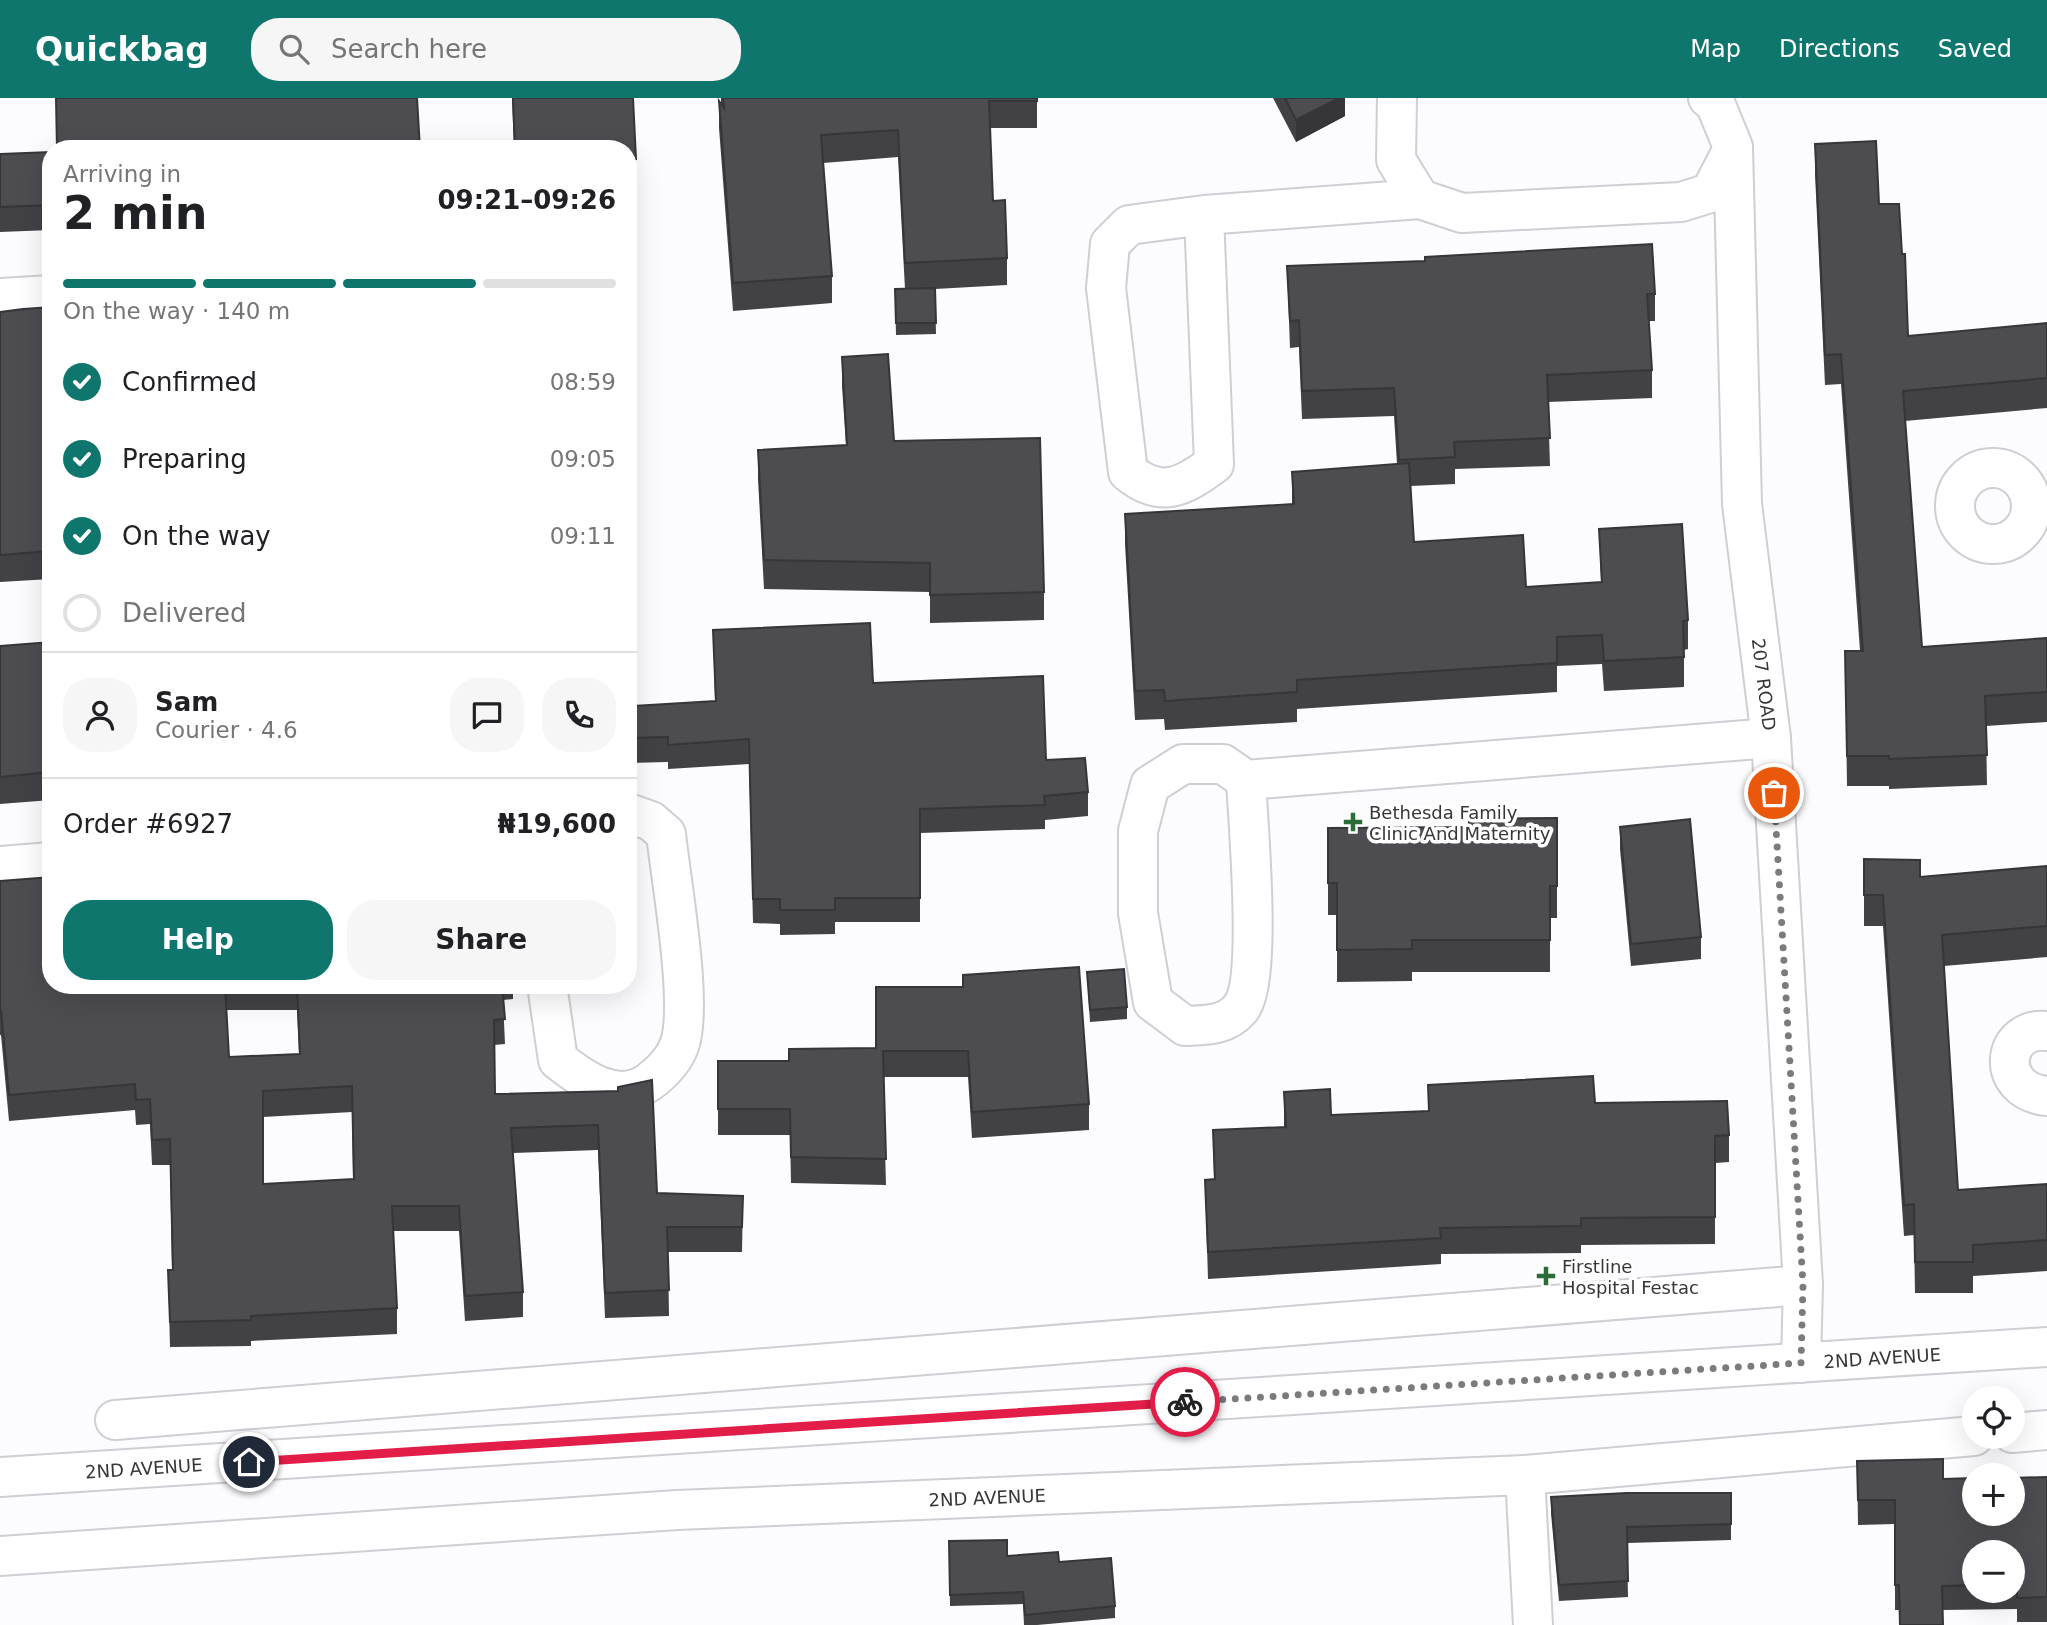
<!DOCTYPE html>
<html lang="en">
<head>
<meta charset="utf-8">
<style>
  :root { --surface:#fff; --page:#f6f6f6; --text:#202124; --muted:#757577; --line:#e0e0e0; --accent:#0f766e }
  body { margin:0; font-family:"DejaVu Sans",sans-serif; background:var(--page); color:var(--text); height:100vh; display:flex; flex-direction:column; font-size:26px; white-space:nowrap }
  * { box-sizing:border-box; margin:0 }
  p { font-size:23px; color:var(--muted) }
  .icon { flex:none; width:38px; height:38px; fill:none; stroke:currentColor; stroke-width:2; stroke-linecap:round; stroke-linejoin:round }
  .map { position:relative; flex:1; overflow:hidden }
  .side { position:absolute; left:42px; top:42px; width:595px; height:854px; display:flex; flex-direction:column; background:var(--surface); border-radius:28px; box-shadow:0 7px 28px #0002 }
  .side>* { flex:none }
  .fabs { position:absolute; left:1962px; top:1288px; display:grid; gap:14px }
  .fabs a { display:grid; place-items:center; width:63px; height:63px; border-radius:50%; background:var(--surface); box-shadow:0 7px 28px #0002; font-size:35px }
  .pin { position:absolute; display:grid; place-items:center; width:60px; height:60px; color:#fff; margin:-30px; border:4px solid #fff; border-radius:50%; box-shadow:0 2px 7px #0007 }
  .courier { position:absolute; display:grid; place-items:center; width:70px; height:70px; margin:-35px; border:5px solid #e11d48; border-radius:50%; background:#fff; color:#222; box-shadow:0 2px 9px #0007 }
  .head em { font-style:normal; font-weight:800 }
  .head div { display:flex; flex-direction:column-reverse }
  .head { display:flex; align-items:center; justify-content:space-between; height:119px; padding:0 21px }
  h1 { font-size:46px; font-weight:800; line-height:52px }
  .bar { display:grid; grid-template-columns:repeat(4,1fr); gap:10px 7px; align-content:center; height:84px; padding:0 21px }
  .bar i { height:9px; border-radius:5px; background:var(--line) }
  .bar .on { background:var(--accent) }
  .bar p { grid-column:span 4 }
  .line { display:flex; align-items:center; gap:18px; padding:0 21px; border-top:2px solid var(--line) }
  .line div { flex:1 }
  .round { display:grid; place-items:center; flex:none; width:74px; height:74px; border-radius:28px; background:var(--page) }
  ol { padding:0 21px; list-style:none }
  li { display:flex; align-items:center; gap:21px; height:77px }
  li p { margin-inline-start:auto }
  li .icon { padding:7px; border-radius:50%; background:var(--accent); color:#fff; stroke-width:4 }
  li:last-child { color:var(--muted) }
  li i { width:38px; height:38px; border:4px solid var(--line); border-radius:50% }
  .primary-button { display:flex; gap:14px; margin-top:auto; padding:14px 21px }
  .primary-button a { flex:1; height:80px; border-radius:28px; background:var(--accent); color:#fff; font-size:28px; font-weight:800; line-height:80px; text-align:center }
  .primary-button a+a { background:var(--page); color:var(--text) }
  header { display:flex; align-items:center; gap:42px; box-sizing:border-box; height:98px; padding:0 35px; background:var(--accent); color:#fff }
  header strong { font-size:33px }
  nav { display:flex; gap:38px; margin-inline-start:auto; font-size:24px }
  .search { width:490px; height:63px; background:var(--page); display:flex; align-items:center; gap:18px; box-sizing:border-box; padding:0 24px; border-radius:28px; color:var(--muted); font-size:26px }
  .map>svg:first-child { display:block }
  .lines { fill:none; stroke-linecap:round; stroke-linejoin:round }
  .minor-casing { stroke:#cfced4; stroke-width:42 }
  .minor { stroke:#fff; stroke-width:38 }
  .wall { fill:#424146; fill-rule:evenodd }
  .shaded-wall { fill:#363539 }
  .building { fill:#4d4c51; stroke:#363539; stroke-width:2; fill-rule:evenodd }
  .done { stroke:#7b7b7d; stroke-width:7; stroke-dasharray:0 12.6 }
  .route { stroke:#e11d48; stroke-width:9 }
  .poi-dot { fill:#2b6d37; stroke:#fff; stroke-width:2.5 }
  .labels { text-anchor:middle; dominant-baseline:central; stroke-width:7; stroke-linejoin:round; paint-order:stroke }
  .street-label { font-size:18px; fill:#363638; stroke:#fff }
  .poi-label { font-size:18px; fill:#363638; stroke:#fff; text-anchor:start }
</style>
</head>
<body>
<header>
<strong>Quickbag</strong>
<div class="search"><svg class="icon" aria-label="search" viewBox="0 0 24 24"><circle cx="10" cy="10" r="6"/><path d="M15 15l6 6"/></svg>Search here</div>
<nav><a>Map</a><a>Directions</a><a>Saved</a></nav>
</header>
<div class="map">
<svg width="2047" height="1527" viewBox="0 0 2047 1527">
  <rect width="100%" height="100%" fill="#fcfbfe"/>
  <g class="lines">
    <g class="minor-casing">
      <g id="minor">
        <path d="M1397,0L1396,62L1420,101L1462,115L1681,104L1710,95L1733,51"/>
        <path id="s1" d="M1708,0L1715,5L1733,49L1742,406L1771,640L1803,1187L1801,1265"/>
        <path d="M1204,117L1214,366C1183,389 1161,401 1128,374L1106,190L1110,146L1129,127L1204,117L1420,101"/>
        <path d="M0,200L51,197"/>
        <circle cx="1993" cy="408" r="38"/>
        <path d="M1246,682C1248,725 1263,884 1240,911C1226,928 1205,927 1185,928L1153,904L1138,815V733L1150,687L1183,666H1223L1246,682L1771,640"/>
        <path d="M0,768L51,764"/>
        <path d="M547,887L558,962C582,981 618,1007 649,984C661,975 673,964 679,948C694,910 671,783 666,736L651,723L628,715"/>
        <path d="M2047,933C2001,928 1994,993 2047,998"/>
        <path d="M115,1322L1803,1187"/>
        <path d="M2012,1335L2047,1332"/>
        <path d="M1525,1377L1533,1527"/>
        <path id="s2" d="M0,1379L2047,1249"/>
        <path id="s3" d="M0,1458L677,1412L1525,1377L1974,1338"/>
      </g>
    </g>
    <use href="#minor" class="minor"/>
  </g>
  <path class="wall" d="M512,0H633L636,94H628V51H514Z
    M721,0H1037V30H990L993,103L1007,160V187L935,191L936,236L896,237L895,191H905L898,59L823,65L832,178V205L733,213L719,30V3L721,5Z
    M1273,0H1345V18L1296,44Z
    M1815,46L1879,106L1908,238L2047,225V310L1905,323L1922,549L2047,540V624L1986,628L1987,687L1889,691V688H1847L1845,553H1860L1841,286L1825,287L1815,76Z
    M51,54V132L0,134V56Z
    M1287,168L1655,196V223H1649L1652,272V300L1548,304L1550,368L1455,371V386L1411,388L1414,444L1526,489L1601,484L1599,431L1688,522V551L1684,552V589L1604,593L1602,566L1557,568V594L1297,611V624L1165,632L1164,621L1135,622L1125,446V416L1292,406V374L1397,366L1394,318L1302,321L1299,249L1290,250Z
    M51,209V481L0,484V214Z
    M842,259L894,343L1044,494V522L930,525V494L764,491L758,381V352L846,347L842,288Z
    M713,532L873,585L1046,662L1088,694V718L1045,722V731L920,735V824H835V836L780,837V826L753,825L749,666L668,671V664L628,665V586L633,608L715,603Z
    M51,544V702L0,706V548Z
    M1557,720V820H1550V874H1412V883L1337,884V817H1328V730L1469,729Z
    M1620,729L1701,839V861L1631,868L1620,751Z
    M1864,761L1920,779L2047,768V859L1944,868L1958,1092L2047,1086V1173L1973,1178V1195H1915L1914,1137L1904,1138L1883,828H1864Z
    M0,783L51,887H513V901L503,902L505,946L494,947L495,996L618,993L657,1095L743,1098L742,1154H668L669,1218L605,1220L598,1052L513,1055L523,1194V1219L465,1223L459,1133H393L397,1210V1236L251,1243V1248L170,1249L168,1172H172L170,1067H152L150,1026L136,1027L135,1012L9,1023L1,937H0ZM226,912H297L299,956L229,959ZM352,1014L353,1081L263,1086V1019Z
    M1087,874L1127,909V921L1090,924Z
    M963,877L1089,1006V1032L972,1040L968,979H883L886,1087L791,1085L790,1037H718V963H789L876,950L963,889Z
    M1428,987L1595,1005L1729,1037V1064L1715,1065V1146L1581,1147V1155L1441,1156V1166L1208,1181L1205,1082H1214L1213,1032L1284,1029V994L1331,1017L1428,1013Z
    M1857,1363L1943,1381L2047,1379V1524H2017V1511L1943,1512V1527H1900L1899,1512H1895V1426L1858,1427ZM1974,1454H2012V1493H1974Z
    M1731,1395V1442L1627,1445L1628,1499L1559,1503L1551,1415V1399Z
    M949,1443L1007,1458L1059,1464L1115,1508V1520L1037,1527H1024L1023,1506L950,1508Z"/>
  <path class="shaded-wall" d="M1339,0H1345V18L1296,44V22Z"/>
  <path class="building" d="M56,0H417L420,51H57Z
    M513,0H633L636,61L628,62V51H515Z
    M723,0H1037V3H989L993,103L1005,102L1007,160L905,165L898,32L821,37L832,178L733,185L719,3L724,10Z
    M1285,0H1339L1296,22Z
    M1876,43L1879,106H1899L1902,156H1905L1908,238L2047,225V280L1903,293L1922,549L2047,540V594L1985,598L1987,657L1889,661V658H1847L1845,553H1863L1841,256L1825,257L1815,46Z
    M51,54V107L0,109V56Z
    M1652,146L1655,196H1647L1652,272L1547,277L1550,340L1454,344L1455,359L1399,362L1394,290L1302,293L1299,222L1290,223L1287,168L1425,163V159Z
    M935,190L936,225H896L895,191Z
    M51,209V453L0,457V214L23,211Z
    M888,256L894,343L1040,340L1044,494L930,497V465L764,462L758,352L847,347L842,259Z
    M1409,365L1414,444L1523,437L1526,489L1602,484L1599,431L1682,426L1688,522L1683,523L1684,559L1604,563L1602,537L1557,539V565L1297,582V594L1165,603L1164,592L1135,593L1125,416L1294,406L1292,374Z
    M870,525L873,585L1043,578L1046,662L1085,660L1088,694L1044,698L1045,707L920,711V800H835V812H780V801H753L749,641L668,647V639L628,640V586H632L633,608L716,603L713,532Z
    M51,544V674L0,679V548Z
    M1557,720V788H1550V842H1412V851L1337,852V785H1328V730L1469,729V721Z
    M1690,721L1701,839L1631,846L1620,729Z
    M1864,761L1920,762V779L2047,768V828L1942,837L1958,1092L2047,1086V1142L1973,1147V1164H1915L1914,1106L1904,1107L1883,797H1864Z
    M51,779V887H225L229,959L300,956L297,887H502L505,921L494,922L495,996L618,993V989L652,982L657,1095L743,1098L742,1129H667L669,1192L605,1195L598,1027L511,1030L523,1194L465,1198L459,1108H392L397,1210L251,1218V1222L170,1224L168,1172H173L170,1041L152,1042L150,1001L136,1002L135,986L9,997L1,912H0V783ZM352,988L354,1081L263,1086V993Z
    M1079,869L1089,1006L972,1014L968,953H883L886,1061L791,1059L790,1011H718V963H789V951L876,950V889H963V877Z
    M1124,871L1127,909L1090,912L1087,874Z
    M1593,978L1595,1005L1727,1003L1729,1037L1715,1038V1119L1581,1120V1128L1440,1130L1441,1140L1208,1154L1205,1082L1215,1081L1213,1032L1286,1029L1284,994L1330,991L1331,1017L1429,1013L1428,987Z
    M1943,1361V1381L1974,1380V1416H2012V1380L2047,1379V1499L2017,1500V1486H2012V1454H1974V1487L1942,1488L1943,1527H1900L1899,1487H1895V1402H1858L1857,1363Z
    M1627,1395H1731V1426L1627,1429L1628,1483L1559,1487L1551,1399Z
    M1007,1442V1458L1058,1454L1059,1464L1111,1460L1115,1508L1025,1517L1023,1494L950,1497L949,1443Z"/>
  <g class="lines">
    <path class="done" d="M1185,1304L1801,1265L1803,1187L1774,695"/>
    <path class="route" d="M249,1364L1185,1304"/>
  </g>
  <g class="poi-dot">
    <path d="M1349.5 713.5h7v7h7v7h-7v7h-7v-7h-7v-7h7z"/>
    <path d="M1542.5 1167.5h7v7h7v7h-7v7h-7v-7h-7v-7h7z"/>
  </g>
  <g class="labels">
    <g class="street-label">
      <text stroke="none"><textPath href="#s1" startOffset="595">207 ROAD</textPath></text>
      <text stroke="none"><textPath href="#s2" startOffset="1886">2ND AVENUE</textPath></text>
      <text stroke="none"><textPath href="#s2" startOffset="144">2ND AVENUE</textPath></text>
      <text stroke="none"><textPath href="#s3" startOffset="989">2ND AVENUE</textPath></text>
    </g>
    <g class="poi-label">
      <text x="1369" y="714">Bethesda Family<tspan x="1369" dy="21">Clinic And Maternity</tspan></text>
      <text x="1562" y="1168">Firstline<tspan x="1562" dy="21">Hospital Festac</tspan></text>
    </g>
  </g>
</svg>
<div class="fabs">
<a><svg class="icon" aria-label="locate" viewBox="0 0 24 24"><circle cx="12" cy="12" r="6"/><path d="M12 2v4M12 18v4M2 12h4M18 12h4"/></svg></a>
<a>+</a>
<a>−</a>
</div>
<div class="pin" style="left:1774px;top:695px;background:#ea580c"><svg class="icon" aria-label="bag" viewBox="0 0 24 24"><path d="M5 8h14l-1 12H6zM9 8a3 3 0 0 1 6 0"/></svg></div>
<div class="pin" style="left:249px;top:1364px;background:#1f2937"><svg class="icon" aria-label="home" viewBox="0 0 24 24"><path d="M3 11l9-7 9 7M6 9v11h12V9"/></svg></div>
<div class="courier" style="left:1185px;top:1304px"><svg class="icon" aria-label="bike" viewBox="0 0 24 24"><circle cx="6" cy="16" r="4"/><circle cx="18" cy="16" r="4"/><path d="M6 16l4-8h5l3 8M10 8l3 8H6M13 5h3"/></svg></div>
<section class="side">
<div class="head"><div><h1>2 min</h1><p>Arriving in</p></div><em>09:21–09:26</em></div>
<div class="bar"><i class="on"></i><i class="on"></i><i class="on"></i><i></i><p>On the way · 140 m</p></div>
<ol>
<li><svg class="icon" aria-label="check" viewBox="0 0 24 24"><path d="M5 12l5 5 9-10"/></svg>Confirmed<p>08:59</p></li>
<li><svg class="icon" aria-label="check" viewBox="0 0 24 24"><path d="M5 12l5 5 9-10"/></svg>Preparing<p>09:05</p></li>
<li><svg class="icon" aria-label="check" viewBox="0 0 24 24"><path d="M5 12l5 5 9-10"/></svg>On the way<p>09:11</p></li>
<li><i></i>Delivered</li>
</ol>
<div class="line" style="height:126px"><a class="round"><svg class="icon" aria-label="person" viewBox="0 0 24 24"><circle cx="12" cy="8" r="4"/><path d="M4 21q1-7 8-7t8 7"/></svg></a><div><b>Sam</b><p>Courier · 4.6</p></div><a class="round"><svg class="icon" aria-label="chat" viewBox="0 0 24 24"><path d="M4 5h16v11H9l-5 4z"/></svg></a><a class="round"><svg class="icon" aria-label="phone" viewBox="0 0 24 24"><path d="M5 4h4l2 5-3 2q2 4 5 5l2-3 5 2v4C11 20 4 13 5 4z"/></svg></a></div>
<div class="line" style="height:91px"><div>Order #6927</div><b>₦19,600</b></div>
<div class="primary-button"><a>Help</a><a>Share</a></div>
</section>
</div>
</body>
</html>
